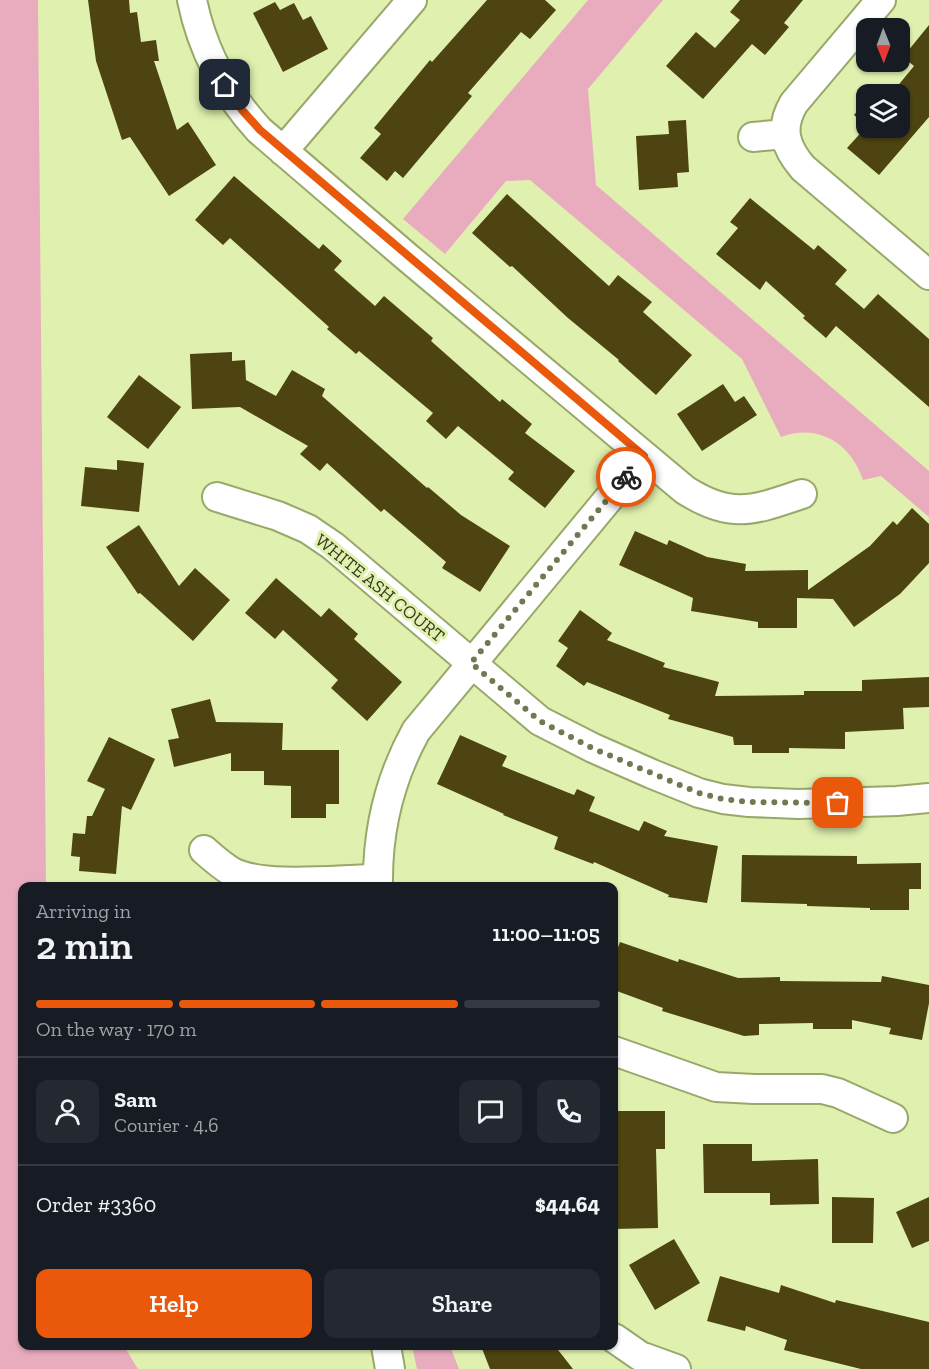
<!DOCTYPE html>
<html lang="en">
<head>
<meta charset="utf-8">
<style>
  :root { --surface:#171b24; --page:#242831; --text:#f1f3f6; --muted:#9ea1a6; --line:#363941; --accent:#ea580c }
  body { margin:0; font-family:"Zilla Slab",serif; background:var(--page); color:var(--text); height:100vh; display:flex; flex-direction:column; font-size:22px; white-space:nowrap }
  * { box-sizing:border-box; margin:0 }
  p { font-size:20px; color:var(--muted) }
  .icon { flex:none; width:33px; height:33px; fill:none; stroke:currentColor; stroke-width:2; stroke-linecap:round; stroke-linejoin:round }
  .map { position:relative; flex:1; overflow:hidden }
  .details { position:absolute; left:18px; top:882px; width:600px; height:468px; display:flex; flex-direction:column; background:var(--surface); border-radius:12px; box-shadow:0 2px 4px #0004 }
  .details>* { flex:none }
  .needle { width:39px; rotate:179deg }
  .buttons { position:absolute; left:856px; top:18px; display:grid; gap:12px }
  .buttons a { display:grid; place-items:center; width:54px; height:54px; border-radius:12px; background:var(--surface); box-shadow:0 2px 4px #0004; font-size:30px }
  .pin { position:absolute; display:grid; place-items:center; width:51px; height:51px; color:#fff; margin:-26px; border-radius:12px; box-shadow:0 3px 9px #0006 }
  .courier { position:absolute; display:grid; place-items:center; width:60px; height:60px; margin:-30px; border:4px solid #ea580c; border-radius:50%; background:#fff; color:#222; box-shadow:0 2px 8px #0007 }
  .head em { font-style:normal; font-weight:600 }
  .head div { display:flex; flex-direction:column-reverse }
  .head { display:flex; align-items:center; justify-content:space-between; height:102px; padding:0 18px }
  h1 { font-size:39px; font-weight:600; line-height:45px }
  .bar { display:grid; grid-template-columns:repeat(4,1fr); gap:9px 6px; align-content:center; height:72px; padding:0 18px }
  .bar i { height:8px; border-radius:4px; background:var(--line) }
  .bar .active { background:var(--accent) }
  .bar p { grid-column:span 4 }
  .line { display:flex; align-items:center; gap:15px; padding:0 18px; border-top:2px solid var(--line) }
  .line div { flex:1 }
  .round { display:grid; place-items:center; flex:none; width:63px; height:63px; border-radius:12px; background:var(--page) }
  .cta { display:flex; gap:12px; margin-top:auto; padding:12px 18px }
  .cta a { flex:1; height:69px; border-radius:12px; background:var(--accent); color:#fff; font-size:24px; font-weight:600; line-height:69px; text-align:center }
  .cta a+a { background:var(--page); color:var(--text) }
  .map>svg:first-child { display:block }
  .green { fill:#e9acbe }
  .building { fill:#4d4411 }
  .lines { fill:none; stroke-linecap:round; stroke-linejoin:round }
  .minor-casing { stroke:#99a86a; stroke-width:32 }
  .minor { stroke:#fff; stroke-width:28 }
  .done { stroke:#707951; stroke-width:6; stroke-dasharray:0 10.8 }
  .route { stroke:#ea580c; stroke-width:8 }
  .labels { text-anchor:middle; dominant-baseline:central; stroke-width:6; stroke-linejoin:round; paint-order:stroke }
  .street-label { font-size:18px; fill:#33391f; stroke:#e0f1af }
</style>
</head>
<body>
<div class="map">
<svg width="929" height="1369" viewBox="0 0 929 1369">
  <rect width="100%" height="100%" fill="#e0f1af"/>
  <path class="green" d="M0,0H38L46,886H22V1346H124L138,1369H0Z
    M588,0H663L588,89L596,185L929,471V517L881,476L863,480C851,444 819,423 781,437L742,359L530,180L506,181L445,254L403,219Z
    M412,1346H450L459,1369H417Z"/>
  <path class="building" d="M88,0H129L130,13L137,12L141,42L156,40L159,61H154L177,130L188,122L216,165L169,196L130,137L122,140L96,61Z
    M487,0H545L556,10L530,39L521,32L468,93L472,96L403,178L395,171L387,181L360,158L381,134L374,128L430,60L432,62Z
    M740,0H803L784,23L789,27L765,55L752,44L703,99L666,66L696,32L715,48L740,20L730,12Z
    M275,2L280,10L294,3L303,20L311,16L328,49L283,72L253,13Z
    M929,25V117L879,175L847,148L867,126L854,115L867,100V128H900V94H891L914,66L903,57Z
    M879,86L888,94H872Z
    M686,120L689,172L677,173L678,187L639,190L636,136L669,134L668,121Z
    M234,176L319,249L323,244L342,261L334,270L375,306L384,296L433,338L431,341L500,402L502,399L532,424L525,433L575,471L545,508L508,479L514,472L458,426L446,439L426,421L433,413L359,351L356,354L327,329L329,327L230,238L223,245L195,220Z
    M507,194L609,286L618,275L652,302L643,312L692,355L656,395L618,361L619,360L568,318L512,266L510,267L472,233Z
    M750,198L814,250L818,245L847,270L835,284L864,309L878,294L929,339V407L836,326L826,338L803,318L805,316L766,281L760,290L716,254L738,228L730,222Z
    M232,352V361L245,360L246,380L276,396L292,370L325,389L322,396L427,488L428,487L461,515L510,546L480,592L442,568L446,562L384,509L381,512L327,463L320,471L300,454L308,446L240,407L192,409L190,354Z
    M139,375L181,407L148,449L107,417Z
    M723,384L735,402L744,396L757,415L702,451L677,414Z
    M117,460L144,463L139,512L81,506L85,467L117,470Z
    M912,508L929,524V563L900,594L854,627L833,599L797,598V628H758V622L691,611L693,598L619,565L635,531L667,545L669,540L707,557L746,564L745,571L808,570V590L870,546L893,521L897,525Z
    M139,525L179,586L195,568L230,600L193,641L140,593L138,594L106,547Z
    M276,578L321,617L329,608L358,634L354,639L402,682L367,721L331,688L338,680L283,630L275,639L245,613Z
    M580,610L612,633L607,640L665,663L663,667L719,682L715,696L804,695V691H862V680L929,677V707L903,708L904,729L845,732V749L789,748V753H752V745H734L733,737L668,719L670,715L587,682L584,686L556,666L568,648L558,641Z
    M210,699L216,722L283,723L282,750H339V804H326V818H291V786L264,785V771H231V753L174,767L168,740L179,738L171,709Z
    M460,735L507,756L502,766L574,795L577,789L595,797L589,811L639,831L644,821L667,831L664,836L718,846L707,903L668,897L669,895L594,862L593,864L554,849L558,837L503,815L504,814L437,784Z
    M109,737L155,759L131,810L122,806L116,874L79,871L80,857L71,856L73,833L85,834L87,816H92L105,789L87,781Z
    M742,855L857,856V864L921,863V889H909V910H870V908L807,906V904L741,902Z
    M620,942L678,962L679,959L738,978L780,977V981L881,982L882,976L929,985V1003L922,1040L889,1034L891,1028L852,1020V1029H813V1023L759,1024V1035L744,1036L662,1011L663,1008L614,990V958Z
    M614,1111H665V1149H656L658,1228L614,1229Z
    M703,1144H752V1161L818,1159L819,1204L770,1205V1193H704Z
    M832,1197L874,1198L873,1243H832Z
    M929,1197V1241L912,1248L896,1212Z
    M674,1239L700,1283L655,1310L629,1265Z
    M720,1276L779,1293L781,1285L835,1303L836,1300L929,1322V1369H861L784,1350L787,1340L746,1326L745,1331L707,1321Z
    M481,1346H555L573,1369H490Z"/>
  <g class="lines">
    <g class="minor-casing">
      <path id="minor" d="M192,0C202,49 226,94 259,130L407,257L685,490C732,520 754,510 802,494
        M881,0L794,103C779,128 785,147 803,168L929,275
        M753,137L785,134
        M283,151L412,0
        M217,497L278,516L308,529L333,546L540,721L593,748L652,774L699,793L723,799L749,802L798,804L897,801L929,798
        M204,850C213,858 223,867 234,873C268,888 339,879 378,879
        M378,886C377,830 389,780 416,731L644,456
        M614,1051L716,1087L754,1089H822L838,1093L893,1118
        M614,1338L640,1356L676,1369
        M386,1346L390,1369"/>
    </g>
    <use href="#minor" class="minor"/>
  </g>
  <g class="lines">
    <path class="done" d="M626,477L471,663L540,721L592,748L699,793L723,799L748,802L838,803"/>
    <path class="route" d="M225,85L242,110L260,130L644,456L626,477"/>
  </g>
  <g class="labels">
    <g class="street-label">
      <text transform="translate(380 588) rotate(39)">WHITE ASH COURT</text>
    </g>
  </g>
</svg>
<div class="buttons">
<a><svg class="needle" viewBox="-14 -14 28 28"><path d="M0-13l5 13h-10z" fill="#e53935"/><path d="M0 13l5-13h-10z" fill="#9ea1a6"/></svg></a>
<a><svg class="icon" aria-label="layers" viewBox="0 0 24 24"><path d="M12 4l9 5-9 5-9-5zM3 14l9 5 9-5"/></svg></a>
</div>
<div class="pin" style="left:838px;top:803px;background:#ea580c"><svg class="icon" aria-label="bag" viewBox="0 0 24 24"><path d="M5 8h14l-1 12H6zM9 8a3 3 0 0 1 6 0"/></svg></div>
<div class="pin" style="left:225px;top:85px;background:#1f2937"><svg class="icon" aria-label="home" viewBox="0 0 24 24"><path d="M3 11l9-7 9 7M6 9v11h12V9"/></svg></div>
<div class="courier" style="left:626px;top:477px"><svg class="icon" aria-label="bike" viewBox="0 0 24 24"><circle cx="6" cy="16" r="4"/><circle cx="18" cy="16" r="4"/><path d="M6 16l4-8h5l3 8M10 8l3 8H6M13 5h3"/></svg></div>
<section class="details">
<div class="head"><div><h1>2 min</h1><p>Arriving in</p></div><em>11:00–11:05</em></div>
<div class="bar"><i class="active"></i><i class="active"></i><i class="active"></i><i></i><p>On the way · 170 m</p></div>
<div class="line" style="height:108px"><a class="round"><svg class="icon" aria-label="person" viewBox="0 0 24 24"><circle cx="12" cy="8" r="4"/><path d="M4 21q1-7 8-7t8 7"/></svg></a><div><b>Sam</b><p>Courier · 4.6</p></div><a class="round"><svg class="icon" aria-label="chat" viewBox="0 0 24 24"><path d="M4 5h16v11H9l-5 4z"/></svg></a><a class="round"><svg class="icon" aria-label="phone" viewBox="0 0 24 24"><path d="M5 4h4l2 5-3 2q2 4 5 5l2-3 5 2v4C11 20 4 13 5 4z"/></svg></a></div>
<div class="line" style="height:78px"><div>Order #3360</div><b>$44.64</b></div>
<div class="cta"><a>Help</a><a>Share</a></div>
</section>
</div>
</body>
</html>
